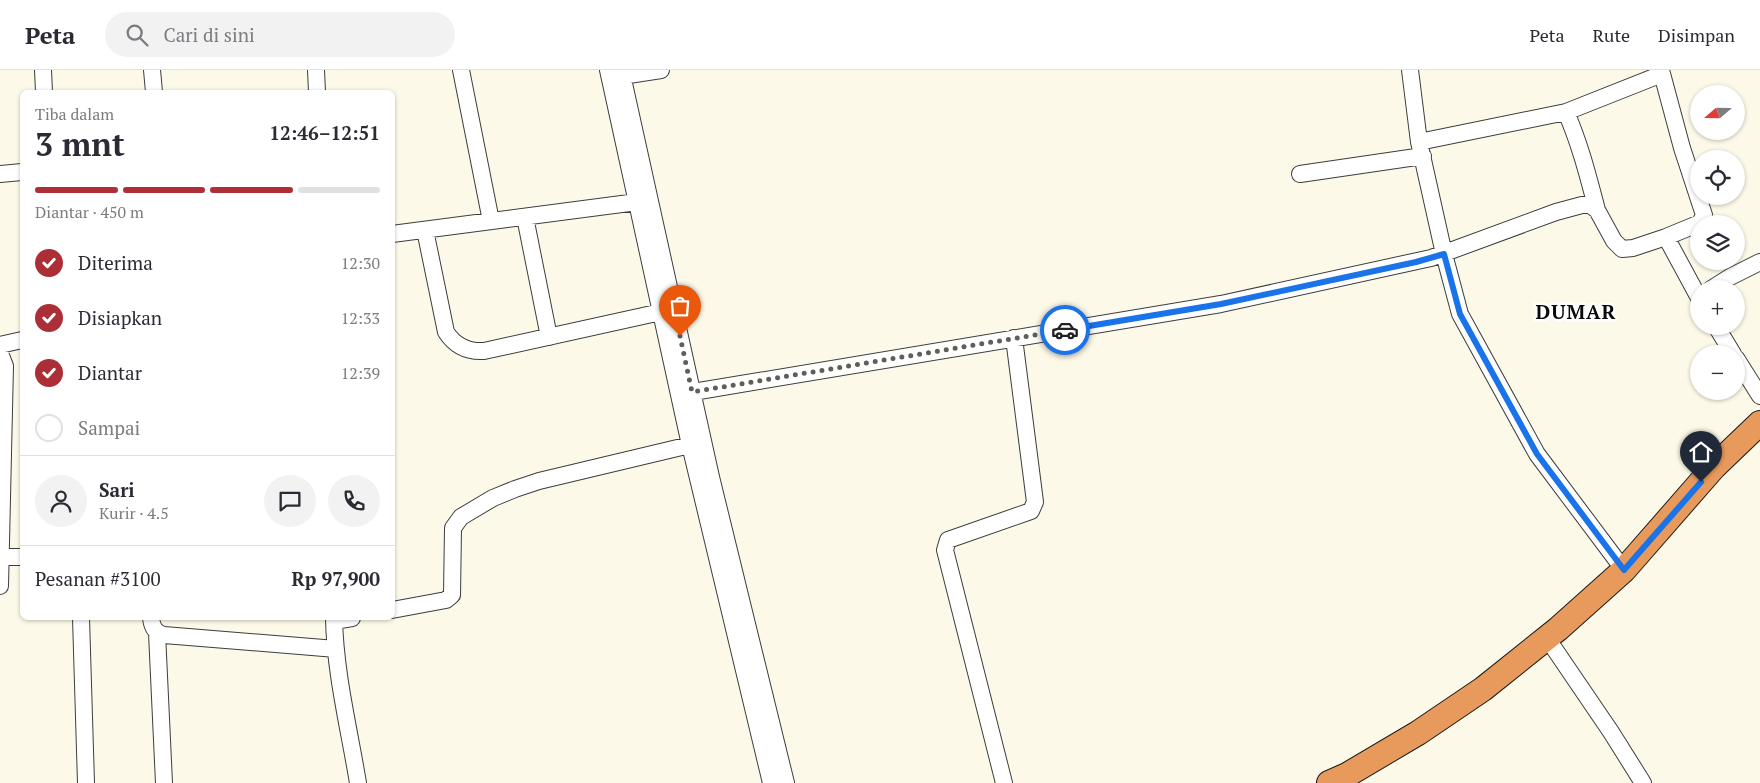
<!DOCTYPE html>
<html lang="id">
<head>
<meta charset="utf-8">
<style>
  :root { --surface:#fff; --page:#f2f2f3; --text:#2b2b33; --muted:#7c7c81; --line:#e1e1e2; --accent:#ac2f37 }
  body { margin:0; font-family:"PT Serif",serif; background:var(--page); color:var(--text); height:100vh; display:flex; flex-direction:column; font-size:19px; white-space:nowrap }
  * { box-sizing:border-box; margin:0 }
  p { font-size:16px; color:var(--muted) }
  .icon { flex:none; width:28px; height:28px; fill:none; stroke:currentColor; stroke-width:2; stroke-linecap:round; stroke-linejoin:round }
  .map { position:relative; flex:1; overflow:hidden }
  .side { position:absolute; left:20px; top:20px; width:375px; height:530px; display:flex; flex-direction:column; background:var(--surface); border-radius:8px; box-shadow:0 1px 4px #0004 }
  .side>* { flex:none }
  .needle { width:32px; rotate:250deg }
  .buttons { position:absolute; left:1690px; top:15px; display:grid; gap:10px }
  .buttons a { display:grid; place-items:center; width:55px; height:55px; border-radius:50%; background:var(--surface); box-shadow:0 1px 4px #0004; font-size:25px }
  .pin { position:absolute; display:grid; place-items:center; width:42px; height:42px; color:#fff; margin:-51px -21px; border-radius:50% 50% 50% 0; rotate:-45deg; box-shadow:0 0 5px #0007 }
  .pin .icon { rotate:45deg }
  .courier { position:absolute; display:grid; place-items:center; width:50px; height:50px; margin:-25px; border:4px solid #1a73e8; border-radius:50%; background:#fff; color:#222; box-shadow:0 1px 6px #0007 }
  .overview em { font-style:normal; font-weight:700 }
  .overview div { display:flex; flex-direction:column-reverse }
  .overview { display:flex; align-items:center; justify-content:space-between; height:85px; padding:0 15px }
  h1 { font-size:32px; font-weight:700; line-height:38px }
  .bar { display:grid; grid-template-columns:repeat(4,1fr); gap:8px 5px; align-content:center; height:60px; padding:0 15px }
  .bar i { height:6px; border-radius:4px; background:var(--line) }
  .bar .current { background:var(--accent) }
  .bar p { grid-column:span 4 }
  .line { display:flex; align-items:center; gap:12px; padding:0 15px; border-top:1px solid var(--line) }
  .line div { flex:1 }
  .round { display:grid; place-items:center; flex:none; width:52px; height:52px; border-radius:26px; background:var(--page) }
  ol { padding:0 15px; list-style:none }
  li { display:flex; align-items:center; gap:15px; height:55px }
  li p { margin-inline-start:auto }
  li .icon { padding:5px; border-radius:50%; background:var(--accent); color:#fff; stroke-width:4 }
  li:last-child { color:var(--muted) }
  li i { width:28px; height:28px; border:2px solid var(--line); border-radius:50% }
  header { display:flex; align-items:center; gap:30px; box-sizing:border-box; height:70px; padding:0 25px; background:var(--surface); border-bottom:1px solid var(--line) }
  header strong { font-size:24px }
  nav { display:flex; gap:28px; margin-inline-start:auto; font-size:18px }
  .search { width:350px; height:45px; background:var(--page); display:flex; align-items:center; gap:12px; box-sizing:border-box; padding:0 18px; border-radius:28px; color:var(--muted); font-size:19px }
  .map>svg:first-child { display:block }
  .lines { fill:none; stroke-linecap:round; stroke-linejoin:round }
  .minor-casing { stroke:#3d3d3d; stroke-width:18 }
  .highway-casing { stroke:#1b1b1b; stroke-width:26 }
  .minor { stroke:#fff; stroke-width:16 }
  .highway { stroke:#e79a5c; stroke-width:24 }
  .done { stroke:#5f5e58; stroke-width:5; stroke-dasharray:0 9 }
  .route { stroke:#1a73e8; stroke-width:6 }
  .labels { text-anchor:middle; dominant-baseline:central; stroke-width:5; stroke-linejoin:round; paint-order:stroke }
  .district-label { font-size:20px; font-weight:bold; letter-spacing:1px; fill:#0a0a0a; stroke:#fff }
</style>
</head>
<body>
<header>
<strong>Peta</strong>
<div class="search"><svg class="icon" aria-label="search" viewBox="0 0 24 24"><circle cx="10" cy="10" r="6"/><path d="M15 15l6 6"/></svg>Cari di sini</div>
<nav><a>Peta</a><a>Rute</a><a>Disimpan</a></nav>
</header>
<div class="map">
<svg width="1760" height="713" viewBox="0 0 1760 713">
  <rect width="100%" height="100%" fill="#fdf9e8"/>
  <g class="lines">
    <g class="minor-casing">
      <path id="minor" d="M43,0L44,22
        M152,0L154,22
        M316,0L317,22
        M461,0L491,151
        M608,0L690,375L771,713
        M621,0L711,407L786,713
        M1410,0L1419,72L1444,184L1460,244L1537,384L1624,500
        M1661,0L1682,78L1704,145L1700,153L1666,167L1699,228
        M622,6L661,0
        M1566,42L1662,4
        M1419,72L1566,42C1580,74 1588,106 1597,140
        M0,104L22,102
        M1300,104L1423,86
        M525,147L549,267
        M425,160L446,262C455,276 468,282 484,281L661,242
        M392,164L637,132
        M1711,219L1730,207L1760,192
        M1716,256L1733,284
        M0,275L22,270
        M0,283L5,296L0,516
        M1736,288L1760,326
        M693,322L1221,234L1431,188L1556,142L1582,135H1590L1597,140L1614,171L1622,179L1633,178L1666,167
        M1,487H22
        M392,540L446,530L452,525L453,458L461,447L493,428L515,419L539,411L690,375
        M81,548L86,713
        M151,548C152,557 155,563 164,565L336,579
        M334,548C335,603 349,658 358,713
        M334,551L352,548
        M157,563L164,713
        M1547,568L1611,662L1643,713
        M1004,713L945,480L948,470L1031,441L1035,432L1014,268"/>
    </g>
    <g class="highway-casing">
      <path id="highway" d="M1329,713L1347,705L1418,663L1483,619L1558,559L1624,500L1714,397L1760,353"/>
    </g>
    <use href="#minor" class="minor"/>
    <use href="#highway" class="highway"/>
  </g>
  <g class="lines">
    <path class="done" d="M680,266L692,322L1065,260"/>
    <path class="route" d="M1065,260L1221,234L1416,192L1444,184L1460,244L1537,384L1624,500L1701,412"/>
  </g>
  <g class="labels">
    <g class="district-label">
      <text x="1576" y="241">DUMAR</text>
    </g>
  </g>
</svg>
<div class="buttons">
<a><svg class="needle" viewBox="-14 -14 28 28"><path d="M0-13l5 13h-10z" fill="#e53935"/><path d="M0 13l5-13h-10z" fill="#7c7c81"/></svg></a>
<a><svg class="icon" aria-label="locate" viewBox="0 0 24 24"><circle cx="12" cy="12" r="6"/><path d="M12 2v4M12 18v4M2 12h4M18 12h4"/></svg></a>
<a><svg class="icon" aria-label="layers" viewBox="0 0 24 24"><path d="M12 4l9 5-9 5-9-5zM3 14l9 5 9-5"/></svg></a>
<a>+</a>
<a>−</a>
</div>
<div class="pin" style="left:680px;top:266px;background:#ea580c"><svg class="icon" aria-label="bag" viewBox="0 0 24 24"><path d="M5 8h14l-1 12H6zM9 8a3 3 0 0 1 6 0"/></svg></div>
<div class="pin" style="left:1701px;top:412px;background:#1f2937"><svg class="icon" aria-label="home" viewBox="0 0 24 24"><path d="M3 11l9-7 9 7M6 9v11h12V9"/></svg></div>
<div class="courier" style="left:1065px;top:260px"><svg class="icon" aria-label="car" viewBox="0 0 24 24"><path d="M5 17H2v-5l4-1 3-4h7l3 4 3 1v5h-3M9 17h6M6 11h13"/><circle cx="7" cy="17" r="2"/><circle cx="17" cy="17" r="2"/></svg></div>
<section class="side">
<div class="overview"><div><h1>3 mnt</h1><p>Tiba dalam</p></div><em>12:46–12:51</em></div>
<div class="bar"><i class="current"></i><i class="current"></i><i class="current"></i><i></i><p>Diantar · 450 m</p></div>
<ol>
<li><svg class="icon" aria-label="check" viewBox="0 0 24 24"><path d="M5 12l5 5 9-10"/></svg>Diterima<p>12:30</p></li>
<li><svg class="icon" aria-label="check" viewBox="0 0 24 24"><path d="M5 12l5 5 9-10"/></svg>Disiapkan<p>12:33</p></li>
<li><svg class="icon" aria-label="check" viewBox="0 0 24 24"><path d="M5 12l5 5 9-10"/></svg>Diantar<p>12:39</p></li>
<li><i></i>Sampai</li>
</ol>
<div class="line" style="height:90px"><a class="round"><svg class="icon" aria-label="person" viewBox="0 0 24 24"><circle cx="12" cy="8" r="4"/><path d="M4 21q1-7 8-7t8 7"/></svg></a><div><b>Sari</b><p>Kurir · 4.5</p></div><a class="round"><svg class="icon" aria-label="chat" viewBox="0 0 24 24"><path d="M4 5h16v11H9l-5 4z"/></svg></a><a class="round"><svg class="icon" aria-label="phone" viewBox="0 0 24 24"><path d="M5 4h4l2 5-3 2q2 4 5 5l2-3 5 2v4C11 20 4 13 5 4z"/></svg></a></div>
<div class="line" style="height:65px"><div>Pesanan #3100</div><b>Rp 97,900</b></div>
</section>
</div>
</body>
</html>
